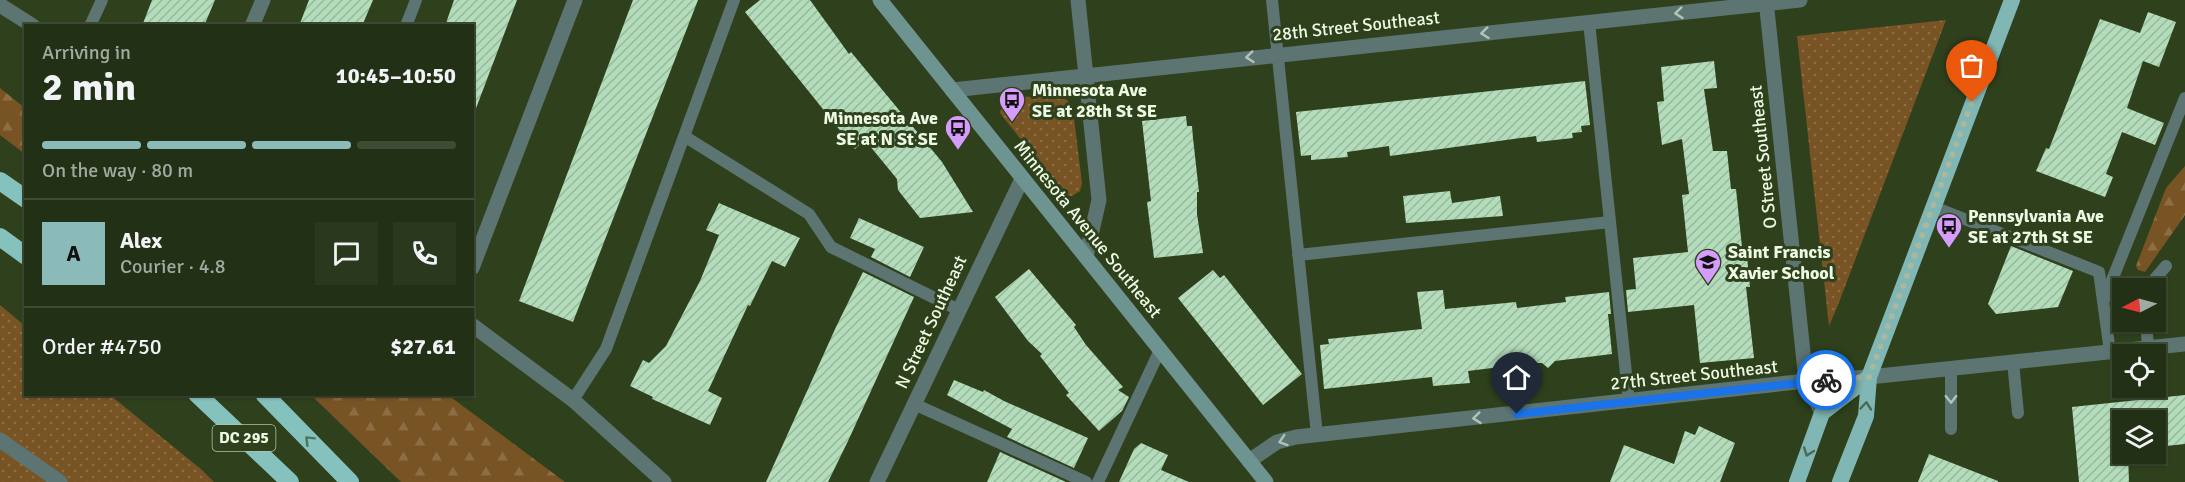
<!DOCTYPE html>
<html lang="en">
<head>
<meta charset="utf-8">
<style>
  :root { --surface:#223015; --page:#2a381e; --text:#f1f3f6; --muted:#a2a9a0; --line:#3f4b34; --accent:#8bbbb9 }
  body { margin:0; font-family:Signika,sans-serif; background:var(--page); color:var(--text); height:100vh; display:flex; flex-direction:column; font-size:22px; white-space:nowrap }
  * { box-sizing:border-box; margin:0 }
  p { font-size:20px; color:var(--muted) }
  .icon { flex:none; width:33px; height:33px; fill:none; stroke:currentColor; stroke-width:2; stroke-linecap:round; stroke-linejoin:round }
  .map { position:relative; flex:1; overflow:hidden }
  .panel { position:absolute; left:24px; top:24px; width:450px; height:372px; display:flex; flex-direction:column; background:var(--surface); border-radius:0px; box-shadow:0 2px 4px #0004,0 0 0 2px var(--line) }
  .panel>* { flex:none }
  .needle { width:39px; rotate:264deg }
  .fabs { position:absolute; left:2112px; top:278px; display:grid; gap:12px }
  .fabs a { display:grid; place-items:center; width:54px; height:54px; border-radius:0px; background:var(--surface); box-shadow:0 2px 4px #0004,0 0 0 2px var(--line); font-size:30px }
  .pin { position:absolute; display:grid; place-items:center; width:51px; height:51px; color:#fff; margin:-62px -26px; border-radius:50% 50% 50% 0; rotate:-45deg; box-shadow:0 0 6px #0007 }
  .pin .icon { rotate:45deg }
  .courier { position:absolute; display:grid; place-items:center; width:60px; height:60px; margin:-30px; border:4px solid #1a73e8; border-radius:50%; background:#fff; color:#222; box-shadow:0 2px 8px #0007 }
  .summary em { font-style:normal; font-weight:700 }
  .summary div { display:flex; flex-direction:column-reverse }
  .summary { display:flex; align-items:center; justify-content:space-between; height:102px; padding:0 18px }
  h1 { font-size:39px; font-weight:700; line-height:45px }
  .bar { display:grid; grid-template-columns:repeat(4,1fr); gap:9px 6px; align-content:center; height:72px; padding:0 18px }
  .bar i { height:8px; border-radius:4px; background:var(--line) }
  .bar .on { background:var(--accent) }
  .bar p { grid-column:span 4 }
  .line { display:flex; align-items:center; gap:15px; padding:0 18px; border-top:2px solid var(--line) }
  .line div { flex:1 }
  .round { display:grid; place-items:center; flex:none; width:63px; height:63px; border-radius:0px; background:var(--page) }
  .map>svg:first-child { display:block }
  .forest { fill:url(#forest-firs) }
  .park { fill:url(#park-dots) }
  .building { fill:url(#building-hatch) }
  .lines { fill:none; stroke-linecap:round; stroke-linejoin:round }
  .service { stroke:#5c7472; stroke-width:12 }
  .minor { stroke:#5c7472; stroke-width:15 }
  .tertiary { stroke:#5c7472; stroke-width:15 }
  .secondary { stroke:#6d9491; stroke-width:15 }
  .trunk { stroke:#80b7b4; stroke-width:16 }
  .motorway { stroke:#85c2be; stroke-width:18 }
  .oneway { stroke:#b3c4b6 }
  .oneway2 { stroke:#4b6a51 }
  .oneway3 { stroke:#51745d }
  .done { stroke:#aab89d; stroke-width:6; stroke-dasharray:0 10.8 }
  .route { stroke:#1a73e8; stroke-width:8 }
  .labels { text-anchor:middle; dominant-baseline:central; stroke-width:6; stroke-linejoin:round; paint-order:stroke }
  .shield { fill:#2e401c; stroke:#b4c2a7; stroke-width:1.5 }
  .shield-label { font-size:16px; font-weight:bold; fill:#edf9e3 }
  .street-label { font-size:18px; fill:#edf9e3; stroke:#2e401c }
  .poi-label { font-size:18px; font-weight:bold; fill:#edf9e3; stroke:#2e401c; text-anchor:start }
</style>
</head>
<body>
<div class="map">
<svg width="2185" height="482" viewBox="0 0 2185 482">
  <defs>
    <pattern id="forest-firs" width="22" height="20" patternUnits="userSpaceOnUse" patternTransform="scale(1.5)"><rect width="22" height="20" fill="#785425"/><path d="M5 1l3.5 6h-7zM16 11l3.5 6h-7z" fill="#8c6d44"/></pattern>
    <pattern id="park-dots" width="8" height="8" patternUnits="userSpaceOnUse" patternTransform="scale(1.5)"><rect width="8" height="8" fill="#785425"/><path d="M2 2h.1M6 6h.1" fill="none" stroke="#8c6d44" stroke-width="1.8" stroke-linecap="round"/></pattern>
    <pattern id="building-hatch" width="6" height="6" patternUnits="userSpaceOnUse" patternTransform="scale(1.5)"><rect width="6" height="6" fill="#b3dcbb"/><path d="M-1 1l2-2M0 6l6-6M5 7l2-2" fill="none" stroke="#98b89d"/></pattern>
  </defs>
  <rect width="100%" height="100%" fill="#2e401c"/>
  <path class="forest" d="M0,88L25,108V154L0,135Z
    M2185,166V215L2145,272L2138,270L2136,266L2166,188Z
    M311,395H448L565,482H401Z"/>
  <path class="park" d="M1946,20L1838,305L1829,326L1797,36Z
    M1057,95L1067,100L1073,110L1082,183L1080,191L1072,196L1065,195L1000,113C1003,93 1040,97 1057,95Z
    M0,305L25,326L26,394L110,395L202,470L214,482H0Z"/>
  <path class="building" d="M152,0H215L204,26H142Z
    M309,0H373L362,26H299Z
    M454,0H517L475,111H472V26H445Z
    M633,0H698L573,322L519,301Z
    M760,0H810L849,54L851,52L942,162L973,212L920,218L898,190L897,179L865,140L855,149L745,12Z
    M2148,12L2176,22L2159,67L2143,61L2127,108L2164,123L2155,145L2122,132L2106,174L2113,177L2105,197L2036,171L2046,148L2049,149L2100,19L2140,33Z
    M1714,61L1717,88L1704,89L1713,151H1727L1731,189H1736L1743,257H1747L1750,287H1746L1754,358L1700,363L1694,305L1628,312L1626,290L1636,289L1633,258L1688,252L1682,195L1689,194L1682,139L1662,145L1657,102L1664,101L1661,67Z
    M1585,81L1590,125L1581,126L1582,132L1572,133L1573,138L1537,142L1536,136L1390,156L1389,146L1347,152L1348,157L1311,160V155L1301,156L1296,112Z
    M1186,116L1187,126H1192L1193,138L1199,192H1197V214L1203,253L1154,258L1147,202L1151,201L1142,121Z
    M1450,191L1452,203L1500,196L1503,216L1406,223L1403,196Z
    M719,203L800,238L785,267L772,261L750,306L748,305L708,391L722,398L710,425L652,399L653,397L630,386L643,360L649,363L666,346L700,281L719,235L706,230Z
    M859,218L924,247L910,277L871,257L875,249L850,238Z
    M2011,246L2073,271L2058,307L1996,314L1988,304Z
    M1029,269L1076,325L1074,327L1086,345L1123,387L1118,390L1129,397L1122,411L1099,431L1066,395L1069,393L1040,356L1042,354L1028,341L995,297Z
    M1213,270L1220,278L1224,275L1302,374L1263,405L1178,298Z
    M863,272L914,297L848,441L828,482H766L836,327Z
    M1443,290L1445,309L1516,302L1517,308L1566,302L1565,297L1609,292L1611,314H1608L1612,354L1555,361L1548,368L1542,363H1533L1468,371L1470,383L1433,386L1432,377L1324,389L1320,345L1329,344L1328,339L1422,329L1417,292Z
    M954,380L983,392L984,390L1004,401L1088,438L1074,468L1007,437L1012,429L947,395Z
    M2185,395V444L2156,447V420H2122V453H2128L2129,482H2079L2072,407Z
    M1699,426L1735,443L1720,482H1610L1624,445L1674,464L1685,431L1695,435Z
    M1141,443L1168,455L1161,470L1189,482H1119L1134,449Z
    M1000,452L1066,482H987Z
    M1929,454L1998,481V482H1918Z"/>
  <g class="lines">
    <path class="service" d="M1272,0L1317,435
      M1589,22L1629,402
      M90,26L102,0
      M406,26L416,0
      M684,136L809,214L831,247L959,310
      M1934,207L2099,272L2110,352
      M1298,255L1610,222
      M2147,288L2166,266
      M2104,300L2185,98
      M2146,321L2148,348
      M2013,362L2018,413
      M1951,369V429
      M573,400L606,349L734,0
      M914,404L1086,482
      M1098,482L1160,350"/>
    <path class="minor" d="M1078,0L1099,200L1086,257
      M1766,0L1806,381L1822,413
      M0,5L33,26
      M252,26L263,0
      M952,90L1800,0
      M472,268L575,0
      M472,325L573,400L664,482
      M0,440L60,482
      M1249,461L1277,442L1296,437L1806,381L1869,377
      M877,482L1022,179"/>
    <path class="tertiary" d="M1869,377L2185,344"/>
    <path class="secondary" d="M880,0L1266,482"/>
    <path class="trunk" d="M1797,482L1822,413L1869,377
      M1840,482L1866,416L1869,377L2012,0"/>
    <path class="motorway" d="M0,181L26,199
      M0,237L26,256
      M197,394L290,482
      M264,394L350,482"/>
  </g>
  <defs><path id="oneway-chevron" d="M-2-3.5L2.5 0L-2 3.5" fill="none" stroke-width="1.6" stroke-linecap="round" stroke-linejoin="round" transform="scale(1.5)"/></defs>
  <g class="oneway">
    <use href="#oneway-chevron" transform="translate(1679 13) rotate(174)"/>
    <use href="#oneway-chevron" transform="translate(1485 33) rotate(174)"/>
    <use href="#oneway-chevron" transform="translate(1250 57) rotate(174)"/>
    <use href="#oneway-chevron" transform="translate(1951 399) rotate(89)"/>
    <use href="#oneway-chevron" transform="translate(1477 418) rotate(174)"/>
    <use href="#oneway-chevron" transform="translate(1283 441) rotate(162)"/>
  </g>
  <g class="oneway2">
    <use href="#oneway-chevron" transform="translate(1866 406) rotate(-85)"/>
    <use href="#oneway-chevron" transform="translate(1808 452) rotate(110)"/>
  </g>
  <use class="oneway3" href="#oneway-chevron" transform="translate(309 440) rotate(-135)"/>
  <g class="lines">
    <path class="done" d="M1826,380L1869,377L1972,102"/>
    <path class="route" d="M1517,414L1826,380"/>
  </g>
  <defs>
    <g id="bus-pin" transform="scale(1.35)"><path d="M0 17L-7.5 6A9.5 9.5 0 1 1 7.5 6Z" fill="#d59cfb" stroke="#2e401c"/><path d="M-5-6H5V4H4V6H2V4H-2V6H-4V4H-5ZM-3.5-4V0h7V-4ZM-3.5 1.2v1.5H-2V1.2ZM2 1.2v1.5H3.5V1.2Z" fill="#111"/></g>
    <g id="school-pin" transform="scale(1.35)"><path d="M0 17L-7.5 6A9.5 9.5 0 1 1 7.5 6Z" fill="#d59cfb" stroke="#2e401c"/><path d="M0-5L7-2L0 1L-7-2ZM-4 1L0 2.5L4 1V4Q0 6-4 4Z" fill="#111"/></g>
  </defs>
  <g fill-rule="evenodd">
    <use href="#bus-pin" x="1012" y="100"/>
    <use href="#bus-pin" x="958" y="128"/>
    <use href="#bus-pin" x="1949" y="226"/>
    <use href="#school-pin" x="1708" y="262"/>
  </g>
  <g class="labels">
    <rect class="shield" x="212.5" y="425" width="63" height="26" rx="4.5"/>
    <g class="shield-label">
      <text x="244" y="438">DC 295</text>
    </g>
    <g class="street-label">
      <text transform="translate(1356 26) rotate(-6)">28th Street Southeast</text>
      <text transform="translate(1763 157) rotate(-96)">O Street Southeast</text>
      <text transform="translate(1088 229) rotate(51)">Minnesota Avenue Southeast</text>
      <text transform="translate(931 322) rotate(-65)">N Street Southeast</text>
      <text transform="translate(1694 375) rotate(-6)">27th Street Southeast</text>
    </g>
    <g class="poi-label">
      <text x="1032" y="90">Minnesota Ave<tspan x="1032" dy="21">SE at 28th St SE</tspan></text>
      <text x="938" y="118" text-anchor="end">Minnesota Ave<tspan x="938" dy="21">SE at N St SE</tspan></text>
      <text x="1968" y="216">Pennsylvania Ave<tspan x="1968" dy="21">SE at 27th St SE</tspan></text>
      <text x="1728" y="252">Saint Francis<tspan x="1728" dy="21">Xavier School</tspan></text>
    </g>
  </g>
</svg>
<div class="fabs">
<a><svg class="needle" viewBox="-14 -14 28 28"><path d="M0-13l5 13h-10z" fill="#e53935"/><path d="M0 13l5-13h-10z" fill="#a2a9a0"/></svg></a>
<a><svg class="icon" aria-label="locate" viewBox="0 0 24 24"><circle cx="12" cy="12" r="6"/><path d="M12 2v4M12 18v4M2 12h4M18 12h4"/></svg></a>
<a><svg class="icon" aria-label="layers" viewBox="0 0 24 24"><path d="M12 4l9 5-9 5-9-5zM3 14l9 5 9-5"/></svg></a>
</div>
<div class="pin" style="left:1972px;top:102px;background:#ea580c"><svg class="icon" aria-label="bag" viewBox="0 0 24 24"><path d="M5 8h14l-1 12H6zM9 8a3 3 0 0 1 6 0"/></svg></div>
<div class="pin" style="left:1517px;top:414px;background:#1f2937"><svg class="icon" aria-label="home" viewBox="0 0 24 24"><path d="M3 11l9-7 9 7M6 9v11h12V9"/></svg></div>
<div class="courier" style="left:1826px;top:380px"><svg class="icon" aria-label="bike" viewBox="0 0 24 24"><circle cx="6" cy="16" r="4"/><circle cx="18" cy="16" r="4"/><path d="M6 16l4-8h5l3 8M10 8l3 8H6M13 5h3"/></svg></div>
<section class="panel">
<div class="summary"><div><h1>2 min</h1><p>Arriving in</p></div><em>10:45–10:50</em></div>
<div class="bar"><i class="on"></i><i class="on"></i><i class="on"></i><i></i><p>On the way · 80 m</p></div>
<div class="line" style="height:108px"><b class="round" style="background:var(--accent);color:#111">A</b><div><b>Alex</b><p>Courier · 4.8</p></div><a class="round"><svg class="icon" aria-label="chat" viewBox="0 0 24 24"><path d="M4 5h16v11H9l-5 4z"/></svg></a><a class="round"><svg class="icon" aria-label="phone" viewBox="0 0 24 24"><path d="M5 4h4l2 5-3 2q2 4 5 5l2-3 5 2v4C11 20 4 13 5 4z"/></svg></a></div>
<div class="line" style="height:78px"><div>Order #4750</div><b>$27.61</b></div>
</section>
</div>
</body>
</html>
